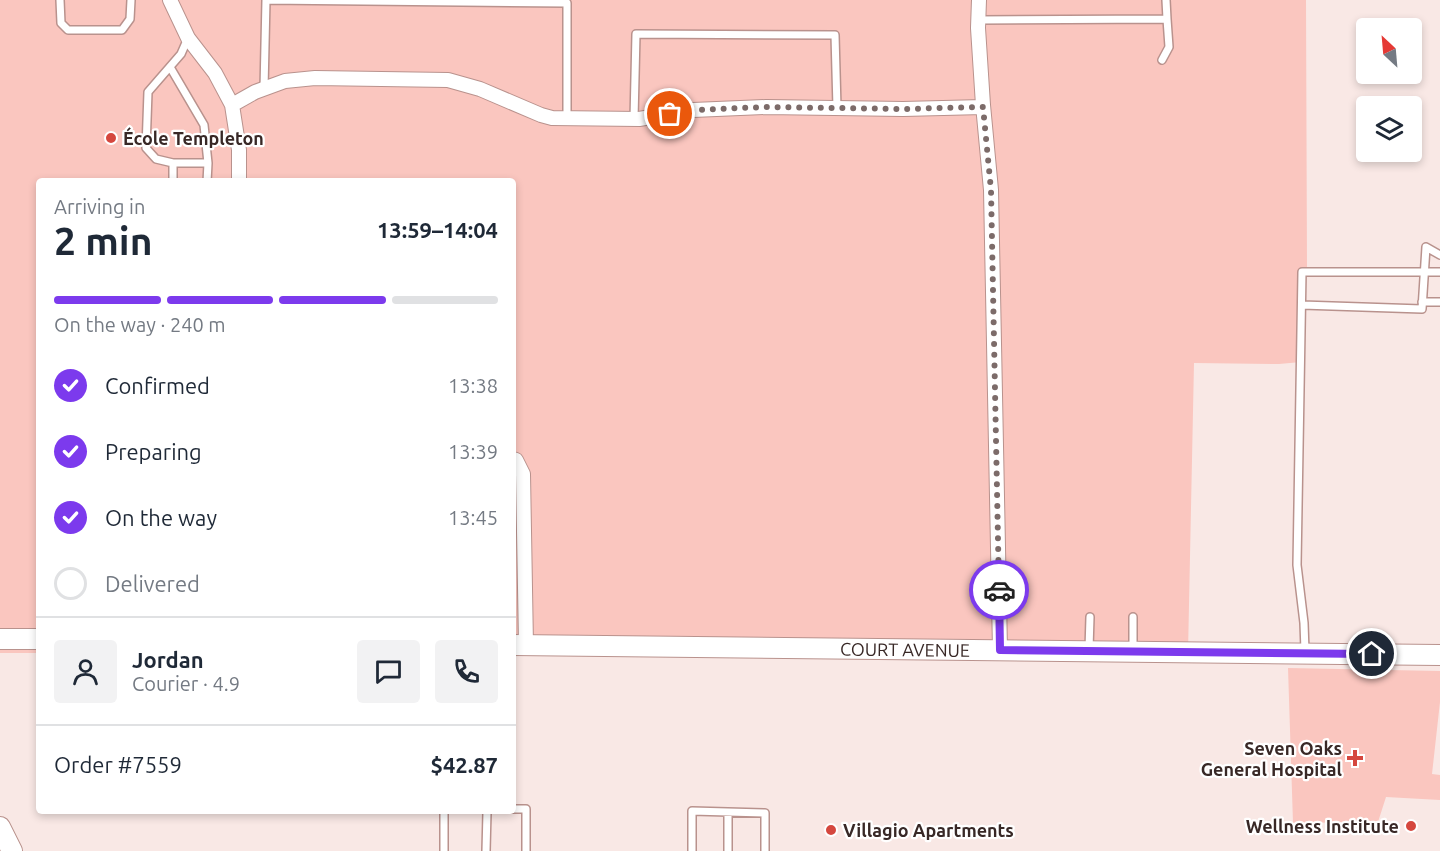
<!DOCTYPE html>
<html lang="en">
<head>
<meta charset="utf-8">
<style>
  :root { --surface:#fff; --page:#f2f2f3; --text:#1f2937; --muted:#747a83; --line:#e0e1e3; --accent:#7c3aed }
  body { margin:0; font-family:Ubuntu,sans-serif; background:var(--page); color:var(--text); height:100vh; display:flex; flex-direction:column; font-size:22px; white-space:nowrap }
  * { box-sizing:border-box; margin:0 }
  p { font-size:20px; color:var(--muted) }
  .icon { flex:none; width:33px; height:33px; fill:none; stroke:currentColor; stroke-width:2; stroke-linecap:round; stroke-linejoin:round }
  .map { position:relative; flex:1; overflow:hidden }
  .sheet { position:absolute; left:36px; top:178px; width:480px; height:636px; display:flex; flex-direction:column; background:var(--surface); border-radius:6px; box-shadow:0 3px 9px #0003 }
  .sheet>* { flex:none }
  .needle { width:39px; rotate:334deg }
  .controls { position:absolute; left:1356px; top:18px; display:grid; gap:12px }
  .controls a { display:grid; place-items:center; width:66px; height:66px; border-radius:6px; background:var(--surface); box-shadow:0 3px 9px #0003; font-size:30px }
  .pin { position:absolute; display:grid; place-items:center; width:51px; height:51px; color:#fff; margin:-26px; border:3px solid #fff; border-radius:50%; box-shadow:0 2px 6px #0007 }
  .courier { position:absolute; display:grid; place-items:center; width:60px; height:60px; margin:-30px; border:4px solid #7c3aed; border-radius:50%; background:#fff; color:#222; box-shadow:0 2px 8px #0007 }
  .summary em { font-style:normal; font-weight:600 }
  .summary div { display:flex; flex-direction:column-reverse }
  .summary { display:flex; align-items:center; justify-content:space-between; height:102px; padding:0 18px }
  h1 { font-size:39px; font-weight:600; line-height:45px }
  .bar { display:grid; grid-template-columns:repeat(4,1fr); gap:9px 6px; align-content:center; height:72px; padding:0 18px }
  .bar i { height:8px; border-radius:4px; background:var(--line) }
  .bar .selected { background:var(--accent) }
  .bar p { grid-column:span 4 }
  .line { display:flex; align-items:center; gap:15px; padding:0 18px; border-top:2px solid var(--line) }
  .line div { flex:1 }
  .round { display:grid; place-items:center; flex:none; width:63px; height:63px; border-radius:6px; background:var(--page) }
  ol { padding:0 18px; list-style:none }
  li { display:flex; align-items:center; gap:18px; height:66px }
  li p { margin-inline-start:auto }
  li .icon { padding:6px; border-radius:50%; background:var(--accent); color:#fff; stroke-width:4 }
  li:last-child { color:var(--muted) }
  li i { width:33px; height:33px; border:3px solid var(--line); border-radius:50% }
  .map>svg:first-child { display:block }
  .green { fill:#fac6bf }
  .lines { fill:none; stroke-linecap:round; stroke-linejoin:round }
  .lane-casing { stroke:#b9928d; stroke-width:10 }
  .street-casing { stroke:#b9928d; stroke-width:16 }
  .secondary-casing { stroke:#b9928d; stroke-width:22 }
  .lane { stroke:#fff; stroke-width:7 }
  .street { stroke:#fff; stroke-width:14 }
  .secondary { stroke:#fff; stroke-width:20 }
  .done { stroke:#7c6b69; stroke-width:6; stroke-dasharray:0 10.8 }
  .route { stroke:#7c3aed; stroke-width:8 }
  .poi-dot { fill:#d5473e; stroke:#fff; stroke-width:2 }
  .labels { text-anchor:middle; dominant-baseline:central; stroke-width:4.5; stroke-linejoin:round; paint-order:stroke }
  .poi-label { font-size:18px; font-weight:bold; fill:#382826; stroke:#fff; text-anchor:start }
  .street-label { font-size:18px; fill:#382826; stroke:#fff }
</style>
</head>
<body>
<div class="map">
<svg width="1440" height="851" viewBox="0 0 1440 851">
  <rect width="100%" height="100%" fill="#f9e8e5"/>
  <path class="green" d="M0,0H1306L1307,267L1302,272L1301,362L1279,364L1194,363L1188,653H513V182H39V653H0Z
    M1288,668L1440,671V702L1432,774L1440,775V800L1386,797L1378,822L1293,823Z"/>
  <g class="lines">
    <g class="lane-casing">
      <path id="lane" d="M60,0L61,23L68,30H122L130,19L131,0
        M979,20L1167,19L1166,0
        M1162,60L1169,47L1167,19
        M170,67L204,125L208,163L207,182
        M264,89L266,0L567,3V118
        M634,119L636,34L835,35L837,108
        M173,163H208
        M173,182V163L156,159L146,148L148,92L181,54L188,38
        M1422,302H1440
        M1302,305L1422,309L1426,247L1440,255
        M1089,649L1090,617
        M1133,649V617
        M1305,651L1304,623L1297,565L1302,272H1440
        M513,809H526V851
        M444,851V812
        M486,851L487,812
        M692,851V811L765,813V851
        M728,851V812"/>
    </g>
    <g class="street-casing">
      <path id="street" d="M170,0L188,38L215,73L232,105L239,150V182
        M979,0L978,28L983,105L991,190L1000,650
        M232,105L255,92L285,81L315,78L448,80L480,89L541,115L552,118L639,119L693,110L766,107L903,109L983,107
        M513,459L516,460L523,474L526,645"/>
    </g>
    <g class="secondary-casing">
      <g id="secondary">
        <path d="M0,639H39"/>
        <path id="s1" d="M513,645L1440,655"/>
        <path d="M0,827L12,851"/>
      </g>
    </g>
    <use href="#lane" class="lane"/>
    <use href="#street" class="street"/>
    <use href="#secondary" class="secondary"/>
  </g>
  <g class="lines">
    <path class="done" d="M670,114L693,110L766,107L903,109L983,107L991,190L999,590"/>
    <path class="route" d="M999,590L1000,650L1372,654"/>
  </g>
  <g class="poi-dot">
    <circle cx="111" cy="138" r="6"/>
    <path d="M1352 749h6v6h6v6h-6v6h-6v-6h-6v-6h6z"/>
    <circle cx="1411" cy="826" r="6"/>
    <circle cx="831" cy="830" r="6"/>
  </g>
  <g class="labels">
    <g class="poi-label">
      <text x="123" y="138">École Templeton</text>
      <text x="1342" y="748" text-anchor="end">Seven Oaks<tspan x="1342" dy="21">General Hospital</tspan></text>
      <text x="1399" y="826" text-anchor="end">Wellness Institute</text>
      <text x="843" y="830">Villagio Apartments</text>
    </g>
    <g class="street-label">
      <text stroke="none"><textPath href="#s1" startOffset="392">COURT AVENUE</textPath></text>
    </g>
  </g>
</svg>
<div class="controls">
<a><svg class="needle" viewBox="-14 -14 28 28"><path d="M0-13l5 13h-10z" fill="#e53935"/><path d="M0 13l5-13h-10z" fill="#747a83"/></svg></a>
<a><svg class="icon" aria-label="layers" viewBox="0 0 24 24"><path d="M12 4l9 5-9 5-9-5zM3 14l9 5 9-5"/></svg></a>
</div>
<div class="pin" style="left:670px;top:114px;background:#ea580c"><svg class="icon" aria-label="bag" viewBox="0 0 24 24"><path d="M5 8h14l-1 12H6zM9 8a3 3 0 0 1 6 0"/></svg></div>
<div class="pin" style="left:1372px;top:654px;background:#1f2937"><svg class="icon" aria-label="home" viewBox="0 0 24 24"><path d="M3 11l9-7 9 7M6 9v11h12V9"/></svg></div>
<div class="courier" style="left:999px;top:590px"><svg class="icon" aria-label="car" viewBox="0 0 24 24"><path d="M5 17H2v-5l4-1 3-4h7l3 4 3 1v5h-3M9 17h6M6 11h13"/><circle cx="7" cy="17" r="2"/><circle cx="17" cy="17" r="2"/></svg></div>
<section class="sheet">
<div class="summary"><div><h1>2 min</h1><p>Arriving in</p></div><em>13:59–14:04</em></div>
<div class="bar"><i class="selected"></i><i class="selected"></i><i class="selected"></i><i></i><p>On the way · 240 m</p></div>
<ol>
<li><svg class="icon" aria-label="check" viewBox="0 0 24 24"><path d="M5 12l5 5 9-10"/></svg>Confirmed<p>13:38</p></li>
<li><svg class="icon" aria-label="check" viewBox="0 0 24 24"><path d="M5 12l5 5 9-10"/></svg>Preparing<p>13:39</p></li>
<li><svg class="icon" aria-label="check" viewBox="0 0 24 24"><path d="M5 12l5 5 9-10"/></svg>On the way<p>13:45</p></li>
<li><i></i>Delivered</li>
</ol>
<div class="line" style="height:108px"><a class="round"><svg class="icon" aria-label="person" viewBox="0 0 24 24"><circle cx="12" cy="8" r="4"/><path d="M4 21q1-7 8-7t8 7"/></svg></a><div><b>Jordan</b><p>Courier · 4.9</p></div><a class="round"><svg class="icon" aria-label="chat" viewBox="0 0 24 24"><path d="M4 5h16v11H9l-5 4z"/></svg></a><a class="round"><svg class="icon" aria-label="phone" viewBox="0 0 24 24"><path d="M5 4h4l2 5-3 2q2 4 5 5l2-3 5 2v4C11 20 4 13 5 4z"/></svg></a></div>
<div class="line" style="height:78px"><div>Order #7559</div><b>$42.87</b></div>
</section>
</div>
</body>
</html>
